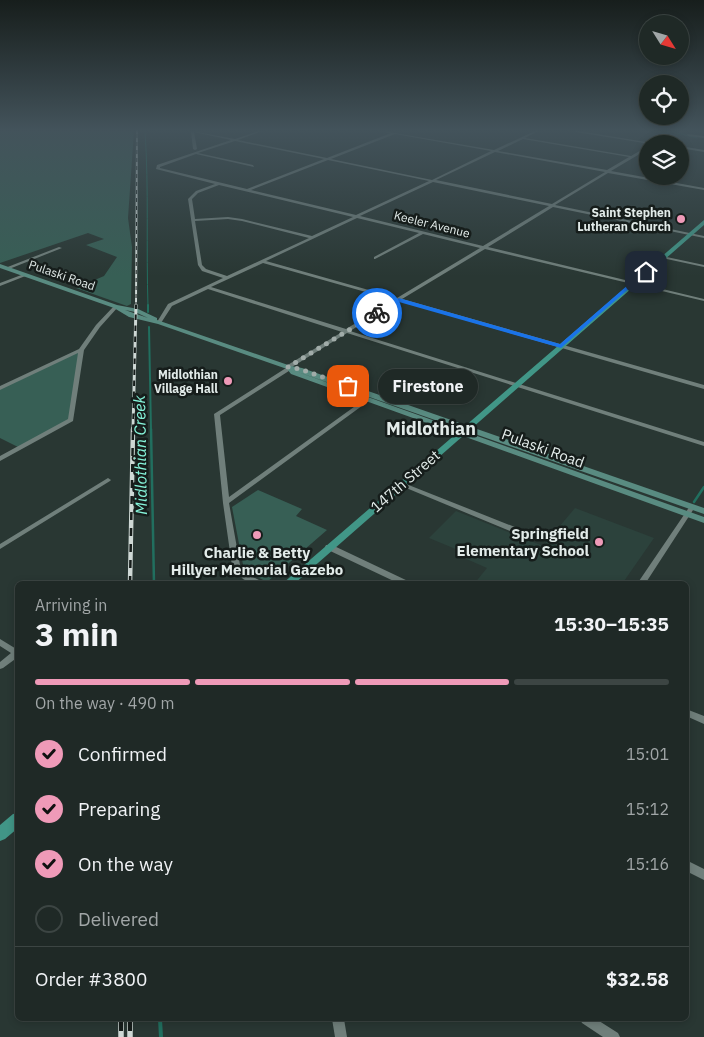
<!DOCTYPE html>
<html lang="en">
<head>
<meta charset="utf-8">
<style>
  :root { --surface:#1f2926; --page:#27312e; --text:#f1f3f6; --muted:#a1a6a7; --line:#3c4543; --accent:#ef9ab8 }
  body { margin:0; font-family:"IBM Plex Sans",sans-serif; background:var(--page); color:var(--text); height:100vh; display:flex; flex-direction:column; font-size:19px; white-space:nowrap }
  * { box-sizing:border-box; margin:0 }
  p { font-size:16px; color:var(--muted) }
  .icon { flex:none; width:28px; height:28px; fill:none; stroke:currentColor; stroke-width:2; stroke-linecap:round; stroke-linejoin:round }
  .map { position:relative; flex:1; overflow:hidden }
  .drawer { position:absolute; left:15px; top:581px; width:674px; height:440px; display:flex; flex-direction:column; background:var(--surface); border-radius:8px; box-shadow:0 2px 8px #0003,0 0 0 1px var(--line) }
  .drawer>* { flex:none }
  .needle { width:32px; rotate:127deg }
  .fabs { position:absolute; left:639px; top:15px; display:grid; gap:10px }
  .fabs a { display:grid; place-items:center; width:50px; height:50px; border-radius:50%; background:var(--surface); box-shadow:0 2px 8px #0003,0 0 0 1px var(--line); font-size:25px }
  .pin { position:absolute; display:grid; place-items:center; width:42px; height:42px; color:#fff; margin:-21px; border-radius:10px; box-shadow:0 2px 8px #0006 }
  .courier { position:absolute; display:grid; place-items:center; width:50px; height:50px; margin:-25px; border:4px solid #1a73e8; border-radius:50%; background:#fff; color:#222; box-shadow:0 1px 6px #0007 }
  .bubble { position:absolute; height:35px; border-radius:18px; background:var(--surface); box-shadow:0 2px 8px #0003,0 0 0 1px var(--line); font-size:16px; font-weight:700; line-height:35px; text-align:center }
  .headline em { font-style:normal; font-weight:700 }
  .headline div { display:flex; flex-direction:column-reverse }
  .headline { display:flex; align-items:center; justify-content:space-between; height:85px; padding:0 20px }
  h1 { font-size:32px; font-weight:700; line-height:38px }
  .bar { display:grid; grid-template-columns:repeat(4,1fr); gap:8px 5px; align-content:center; height:60px; padding:0 20px }
  .bar i { height:6px; border-radius:4px; background:var(--line) }
  .bar .active { background:var(--accent) }
  .bar p { grid-column:span 4 }
  .line { display:flex; align-items:center; gap:12px; padding:0 20px; border-top:1px solid var(--line) }
  .line div { flex:1 }
  ol { padding:0 20px; list-style:none }
  li { display:flex; align-items:center; gap:15px; height:55px }
  li p { margin-inline-start:auto }
  li .icon { padding:5px; border-radius:50%; background:var(--accent); color:#111; stroke-width:4 }
  li:last-child { color:var(--muted) }
  li i { width:28px; height:28px; border:2px solid var(--line); border-radius:50% }
  .map>svg:first-child { display:block }
  .built { fill:#2c423c }
  .green { fill:#375f55 }
  .lines { fill:none; stroke-linecap:round; stroke-linejoin:round }
  .stream-far3 { stroke:#216f5f; stroke-width:1 }
  .stream-far2 { stroke:#216f5f; stroke-width:2 }
  .stream-far1 { stroke:#216f5f; stroke-width:2.5 }
  .stream { stroke:#216f5f; stroke-width:4 }
  .minor { fill:#707f7b; fill-rule:evenodd }
  .secondary { fill:#598b81; fill-rule:evenodd }
  .primary { fill:#419687; fill-rule:evenodd }
  .rail-far3-casing { stroke:#ced8d5; stroke-width:2 }
  .rail-far2-casing { stroke:#ced8d5; stroke-width:3 }
  .rail-far1-casing { stroke:#ced8d5; stroke-width:4.5 }
  .rail-casing { stroke:#ced8d5; stroke-width:5.5 }
  .rail-far3 { stroke:#161d1b; stroke-width:1; stroke-dasharray:4; stroke-linecap:butt }
  .rail-far2 { stroke:#161d1b; stroke-width:2; stroke-dasharray:5.5; stroke-linecap:butt }
  .rail-far1 { stroke:#161d1b; stroke-width:2.5; stroke-dasharray:8; stroke-linecap:butt }
  .rail { stroke:#161d1b; stroke-width:4; stroke-dasharray:12; stroke-linecap:butt }
  .route { fill:#1a73e8 }
  .done { stroke:#a1aca9; stroke-width:5; stroke-dasharray:0 9 }
  .poi-dot { fill:#ef9ab8; stroke:#161d1b; stroke-width:2 }
  .labels { text-anchor:middle; dominant-baseline:central; stroke-width:5; stroke-linejoin:round; paint-order:stroke }
  .far-poi-label { font-size:12px; font-weight:bold; fill:#e2ebe9; stroke:#161d1b; text-anchor:end }
  .far-street-label { font-size:12px; fill:#e2ebe9; stroke:#161d1b }
  .street-label { font-size:15px; fill:#e2ebe9; stroke:#161d1b }
  .poi-label { font-size:15px; font-weight:bold; fill:#e2ebe9; stroke:#161d1b; text-anchor:end }
  .water-label { font-size:16px; font-style:italic; fill:#86f4da; stroke:#161d1b }
  .quarter-label { font-size:18px; font-weight:bold; fill:#e2ebe9; stroke:#161d1b }
</style>
</head>
<body>
<div class="map">
<svg width="704" height="1037" viewBox="0 0 704 1037">
  <rect width="100%" height="100%" fill="#293733"/>
  <path class="built" d="M575,508L654,538L622,584H474L487,568L455,554L458,550L429,538L456,511L543,546Z"/>
  <path class="green" d="M0,131H134L128,218L132,247L131,304L127,306L76,288L104,276L117,257L86,245L104,239L88,233L0,263Z
    M81,350L71,420L20,448L0,438V388Z
    M258,490L302,509L296,516L327,530L267,582L244,570L232,507Z"/>
  <g class="lines">
    <path class="stream-far3" d="M145,131C149,189 146,248 148,306
      M669,131L697,138"/>
    <path class="stream-far2" d="M148,305V312
      M149,327L151,430"/>
    <path class="stream-far1" d="M151,429L154,584
      M694,502L704,487"/>
    <path class="stream" d="M160,1019L161,1037"/>
    <path class="minor" d="M191,131L235,139L259,131H262L238,140L327,158L391,133L383,132V131L494,150L535,131H538L525,138L631,156L648,146V149L611,171L704,188V190L608,173L555,205L704,236V238L553,207L488,247L704,299V301L485,249L402,299L704,385V389L399,301L350,331L704,442V446L347,333L292,367V369L220,415L229,497L365,399H369L370,400L229,503L240,565L249,575L263,582L264,584H253L243,579L232,566L223,503L214,414L286,368V366L342,332L208,289L172,306L161,323H157V322L168,304L223,278L202,271L198,265L188,199L196,191L215,184L156,169L157,165L231,140L194,132L197,149L195,150L193,149ZM395,134L491,151L432,180L331,159ZM523,139L629,157L607,170L498,151ZM235,141L324,159L247,189L160,168V167L196,154L254,167L253,165L198,153ZM495,152L605,172L552,204L436,180ZM328,160L429,181L356,215L251,190ZM433,182L549,206L483,246L360,216ZM219,185L353,217L312,236L242,219L228,217L195,219L192,199L198,193ZM357,218L419,233L374,257V259H375L423,234L480,248L397,298L266,261ZM228,219L242,221L309,238L227,276L206,269L202,265L195,221ZM263,263L394,300L346,329L211,287Z
      M575,131H579L658,144H650L576,132Z
      M687,134L704,136V138L688,136Z
      M680,146L704,150V152L680,148Z
      M59,247L62,248L9,269L5,268Z
      M662,256L704,265V267L662,258Z
      M24,274L28,275L0,286V283Z
      M114,306L118,307L100,327L84,350L73,421L0,461V456L68,419L78,353L2,389L0,390V386L79,349L96,325Z
      M108,478L111,480L110,481L0,549V544Z
      M401,482L540,537L541,539L540,541H534L399,485L398,484L399,483Z
      M692,505L695,507L645,584H637L690,506Z
      M326,545H332L410,582L411,584H400L326,549L325,547Z
      M0,639L18,650V657L3,668L0,669V662L11,653L0,646Z
      M686,709L704,716V724L686,716Z
      M686,860L704,869V880L686,871Z
      M332,1019H344L347,1037H335Z
      M580,1019H596L618,1033L620,1037H603L582,1023Z"/>
    <path class="secondary" d="M0,264L117,305L138,309L157,318V320L291,366L302,368L704,508V514L295,371L704,517V523L291,374L287,369L158,324L129,317L114,308L0,268ZM125,310L135,312L148,318Z"/>
    <path class="primary" d="M704,220V225L294,584H282Z
      M18,813V828L5,839L0,841V825L13,814Z"/>
    <g class="rail-far3-casing">
      <path id="rail-far3" d="M136,306L137,131"/>
    </g>
    <g class="rail-far2-casing">
      <path id="rail-far2" d="M133,430L136,305"/>
    </g>
    <g class="rail-far1-casing">
      <path id="rail-far1" d="M130,584L133,429"/>
    </g>
    <g class="rail-casing">
      <path id="rail" d="M121,1019V1037
        M130,1019V1037"/>
    </g>
    <use href="#rail-far3" class="rail-far3"/>
    <use href="#rail-far2" class="rail-far2"/>
    <use href="#rail-far1" class="rail-far1"/>
    <use href="#rail" class="rail"/>
  </g>
  <linearGradient id="sky" x2="0" y2="1"><stop stop-color="#171e1c"/><stop offset="0.47" stop-color="#43535b"/><stop offset="1" stop-color="#43535b" stop-opacity="0"/></linearGradient>
  <rect width="704" height="276" fill="url(#sky)"/>
  <path class="route" d="M644,271L648,272L561,348L399,302L379,314L374,313L399,298L560,344Z"/>
  <g class="lines">
    <path class="done" d="M348,386L300,369L288,367L377,313"/>
  </g>
  <g class="poi-dot">
    <circle cx="681" cy="219" r="5"/>
    <circle cx="228" cy="381" r="5"/>
    <circle cx="257" cy="535" r="5"/>
    <circle cx="599" cy="542" r="5"/>
  </g>
  <g class="labels">
    <g class="far-poi-label">
      <text x="671" y="212">Saint Stephen<tspan x="671" dy="14">Lutheran Church</tspan></text>
      <text x="218" y="374">Midlothian<tspan x="218" dy="14">Village Hall</tspan></text>
    </g>
    <g class="far-street-label">
      <text transform="translate(432 224) rotate(14)">Keeler Avenue</text>
      <text transform="translate(62 275) rotate(19)">Pulaski Road</text>
    </g>
    <g class="street-label">
      <text transform="translate(543 448) rotate(20)">Pulaski Road</text>
      <text transform="translate(405 481) rotate(-41)">147th Street</text>
    </g>
    <g class="poi-label">
      <text x="589" y="533">Springfield<tspan x="589" dy="17">Elementary School</tspan></text>
      <text x="257" y="552" text-anchor="middle">Charlie &amp; Betty<tspan x="257" dy="17">Hillyer Memorial Gazebo</tspan></text>
    </g>
    <g class="water-label">
      <text transform="translate(140 455) rotate(-91)">Midlothian Creek</text>
    </g>
    <g class="quarter-label">
      <text x="431" y="428">Midlothian</text>
    </g>
  </g>
</svg>
<div class="fabs">
<a><svg class="needle" viewBox="-14 -14 28 28"><path d="M0-13l5 13h-10z" fill="#e53935"/><path d="M0 13l5-13h-10z" fill="#a1a6a7"/></svg></a>
<a><svg class="icon" aria-label="locate" viewBox="0 0 24 24"><circle cx="12" cy="12" r="6"/><path d="M12 2v4M12 18v4M2 12h4M18 12h4"/></svg></a>
<a><svg class="icon" aria-label="layers" viewBox="0 0 24 24"><path d="M12 4l9 5-9 5-9-5zM3 14l9 5 9-5"/></svg></a>
</div>
<div class="pin" style="left:348px;top:386px;background:#ea580c"><svg class="icon" aria-label="bag" viewBox="0 0 24 24"><path d="M5 8h14l-1 12H6zM9 8a3 3 0 0 1 6 0"/></svg></div>
<div class="pin" style="left:646px;top:272px;background:#1f2937"><svg class="icon" aria-label="home" viewBox="0 0 24 24"><path d="M3 11l9-7 9 7M6 9v11h12V9"/></svg></div>
<div class="courier" style="left:377px;top:313px"><svg class="icon" aria-label="bike" viewBox="0 0 24 24"><circle cx="6" cy="16" r="4"/><circle cx="18" cy="16" r="4"/><path d="M6 16l4-8h5l3 8M10 8l3 8H6M13 5h3"/></svg></div>
<div class="bubble" style="left:378px;top:369px;width:100px">Firestone</div>
<section class="drawer">
<div class="headline"><div><h1>3 min</h1><p>Arriving in</p></div><em>15:30–15:35</em></div>
<div class="bar"><i class="active"></i><i class="active"></i><i class="active"></i><i></i><p>On the way · 490 m</p></div>
<ol>
<li><svg class="icon" aria-label="check" viewBox="0 0 24 24"><path d="M5 12l5 5 9-10"/></svg>Confirmed<p>15:01</p></li>
<li><svg class="icon" aria-label="check" viewBox="0 0 24 24"><path d="M5 12l5 5 9-10"/></svg>Preparing<p>15:12</p></li>
<li><svg class="icon" aria-label="check" viewBox="0 0 24 24"><path d="M5 12l5 5 9-10"/></svg>On the way<p>15:16</p></li>
<li><i></i>Delivered</li>
</ol>
<div class="line" style="height:65px"><div>Order #3800</div><b>$32.58</b></div>
</section>
</div>
</body>
</html>
